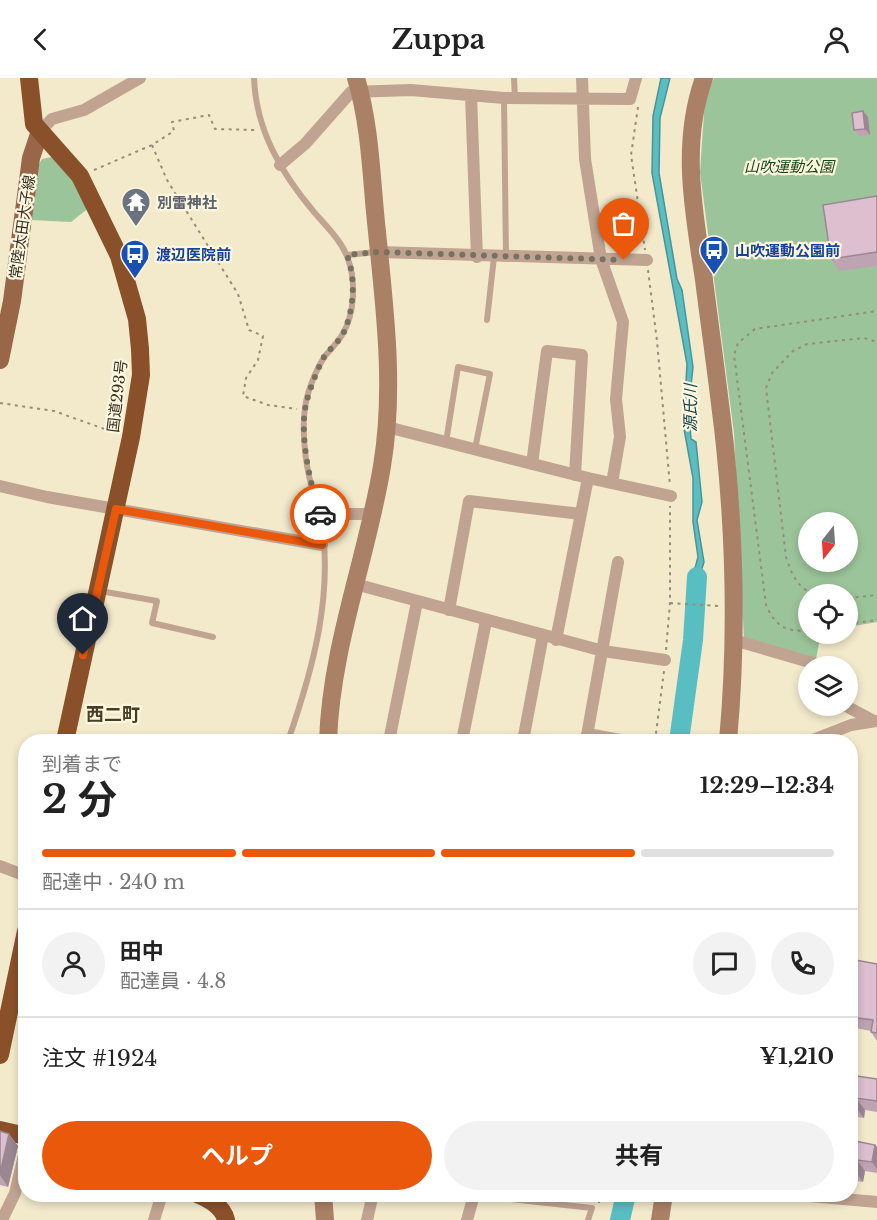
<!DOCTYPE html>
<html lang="ja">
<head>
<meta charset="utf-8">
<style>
  :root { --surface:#fff; --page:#f2f2f2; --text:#222; --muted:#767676; --line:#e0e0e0; --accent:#ea580c }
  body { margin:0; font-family:"Libre Baskerville","Noto Sans JP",serif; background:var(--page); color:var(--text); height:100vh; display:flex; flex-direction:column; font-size:22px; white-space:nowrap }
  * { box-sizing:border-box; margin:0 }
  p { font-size:20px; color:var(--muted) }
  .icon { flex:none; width:33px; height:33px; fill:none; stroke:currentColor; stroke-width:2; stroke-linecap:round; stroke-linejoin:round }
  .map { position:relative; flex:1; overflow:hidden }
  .drawer { position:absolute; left:18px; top:656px; width:840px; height:468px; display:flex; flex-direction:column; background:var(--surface); border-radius:24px; box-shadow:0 3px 9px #0003 }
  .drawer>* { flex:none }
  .needle { width:39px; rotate:197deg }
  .controls { position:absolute; left:798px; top:434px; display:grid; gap:12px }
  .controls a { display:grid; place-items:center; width:60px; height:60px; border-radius:50%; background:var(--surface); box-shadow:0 3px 9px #0003; font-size:30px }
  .pin { position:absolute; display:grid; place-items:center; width:51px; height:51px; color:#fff; margin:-62px -26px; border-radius:50% 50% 50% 0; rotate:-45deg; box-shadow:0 0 6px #0007 }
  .pin .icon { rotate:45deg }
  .courier { position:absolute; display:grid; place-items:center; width:60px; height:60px; margin:-30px; border:4px solid #ea580c; border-radius:50%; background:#fff; color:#222; box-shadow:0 2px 8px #0007 }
  .summary em { font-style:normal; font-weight:700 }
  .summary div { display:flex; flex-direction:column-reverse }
  .summary { display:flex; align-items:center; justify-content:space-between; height:102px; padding:0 24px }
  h1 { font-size:39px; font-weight:700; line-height:45px }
  .bar { display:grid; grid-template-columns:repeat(4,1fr); gap:9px 6px; align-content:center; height:72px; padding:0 24px }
  .bar i { height:8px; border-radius:4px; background:var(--line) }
  .bar .on { background:var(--accent) }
  .bar p { grid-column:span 4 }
  .line { display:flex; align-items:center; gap:15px; padding:0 24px; border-top:2px solid var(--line) }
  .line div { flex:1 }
  .round { display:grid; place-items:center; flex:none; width:63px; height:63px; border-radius:32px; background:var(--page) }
  .action { display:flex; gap:12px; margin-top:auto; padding:12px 24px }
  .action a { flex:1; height:69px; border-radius:36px; background:var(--accent); color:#fff; font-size:24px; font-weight:700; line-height:69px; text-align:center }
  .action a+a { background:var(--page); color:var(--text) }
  header { display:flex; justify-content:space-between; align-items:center; height:78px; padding:0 24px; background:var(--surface); font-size:27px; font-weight:700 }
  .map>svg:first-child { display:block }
  .green { fill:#9cc49a; fill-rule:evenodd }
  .water { fill:#59bec2; stroke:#4e9393; stroke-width:1.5 }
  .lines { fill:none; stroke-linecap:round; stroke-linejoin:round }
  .river { stroke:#59bec2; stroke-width:20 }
  .path { stroke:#948d79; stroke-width:2; stroke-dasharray:3 4.5; stroke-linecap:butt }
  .lane { stroke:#c0a391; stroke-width:6 }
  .street { stroke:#c0a391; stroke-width:12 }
  .secondary { stroke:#aa8066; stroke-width:18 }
  .primary { stroke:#996647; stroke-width:18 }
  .highway { stroke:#8a5029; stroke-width:18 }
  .wall { fill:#bea4b2 }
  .shaded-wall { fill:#9b8691 }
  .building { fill:#ddbfcf; stroke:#9b8691; stroke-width:1.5 }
  .done { stroke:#77715f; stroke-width:6; stroke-dasharray:0 10.8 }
  .route { stroke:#ea580c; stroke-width:8 }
  .labels { text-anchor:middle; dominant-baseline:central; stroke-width:4.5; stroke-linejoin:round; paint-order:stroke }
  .park-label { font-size:15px; font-style:italic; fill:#154a17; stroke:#fef7df }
  .worship-label { font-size:15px; font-weight:bold; fill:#5b616d; stroke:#fef7df; text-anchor:start }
  .street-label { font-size:15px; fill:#343025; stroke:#fef7df }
  .transit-label { font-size:15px; font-weight:bold; fill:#164399; stroke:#fef7df; text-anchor:start }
  .water-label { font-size:16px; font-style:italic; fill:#144345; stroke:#fef7df }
  .quarter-label { font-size:18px; font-weight:bold; fill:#463f26; stroke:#fef7df }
</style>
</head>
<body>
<header><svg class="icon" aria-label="back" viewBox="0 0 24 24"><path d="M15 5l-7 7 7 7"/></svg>Zuppa<svg class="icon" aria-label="person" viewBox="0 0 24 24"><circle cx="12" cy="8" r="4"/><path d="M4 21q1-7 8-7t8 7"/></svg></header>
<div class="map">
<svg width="877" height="1142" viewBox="0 0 877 1142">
  <rect width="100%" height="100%" fill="#f3eacc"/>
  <path class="green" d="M714,0H877V544L848,549V516H808V555H821L816,581L744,562L734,355L700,94L705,21ZM808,444H848V483H808Z
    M52,79L64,85L90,129L71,144L31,142L38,88L42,81Z"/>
  <path class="water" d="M661,0H670L660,40L659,95L677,201L682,212L693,289L690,317L694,345L690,350L691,361L696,364L702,424L697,442L704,484L697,507L700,525H691L694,514L691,505L698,479L693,444V400L682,340L689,327L685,321L687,286L652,95L653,38Z"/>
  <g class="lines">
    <path class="river" d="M679,663L693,562L697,499
      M620,1142L626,1116"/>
    <path class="path" d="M638,29L631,77L645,172
      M152,67L167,102L238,216L249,252L263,258L258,282L246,300L243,318L268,327L297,331
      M94,92L152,67L174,53L172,44L209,37L215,51L255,52
      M648,192L657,263L670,408
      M0,325L54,333L116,355
      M813,516C797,509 791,495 786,479L766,310L772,295L793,273L807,266L864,260L877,264
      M848,520L877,517
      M670,525L719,528
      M848,546L877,542
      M808,552C787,555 775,548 766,527L734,277L738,265L755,251L877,233
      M666,572L670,525V428
      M655,663L664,593
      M599,1125L600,1116"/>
    <path class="lane" d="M254,0C256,52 281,95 314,134C326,148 342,163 348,181C356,203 355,236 342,257C338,264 331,271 325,278C317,290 309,309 306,324C301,349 305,385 312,410C314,419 318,427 320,436C335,513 313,591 288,663
      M514,0L515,20
      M504,20L506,179
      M347,177L376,174
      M487,242L494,179
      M446,364L458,289L490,296L475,371
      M100,513L157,523L152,545L213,559
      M474,1117L592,1130L588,1142"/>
    <path class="street" d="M582,0L585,81L601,181L623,244L616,321L620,359L612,405
      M471,18L477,179
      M40,53L52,41L84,32L140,0
      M280,87L305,66L351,14L411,12L504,20L630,21L636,0
      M379,174L647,182
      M387,349L588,400L671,418
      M532,386L547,273L582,277L575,397
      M0,408L47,419L322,467
      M320,436H373
      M355,506L603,573L665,582
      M449,532L469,423L581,436
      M556,562L588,400
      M734,562L823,588
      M844,627L874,643
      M587,656L626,663
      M389,663L417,524
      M462,663L486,543
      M523,663L543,557
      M586,663L618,484
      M810,663L851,647L877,643
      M0,788L26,798
      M787,1116L877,1124
      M2,1142L15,1115L26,1069
      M154,1142L162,1116
      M367,1142L373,1116
      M467,1142L474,1117L471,1116"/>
    <path class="secondary" d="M704,0C680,67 694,134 704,202C711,257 719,313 725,368C735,466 737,565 728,663
      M328,663C331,568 367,480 382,388C396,305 383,218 375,134C371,90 369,43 356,0
      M323,1116L325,1142
      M660,1142L664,1116"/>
    <path class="primary" d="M0,282L12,223L31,80L40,53"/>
    <path class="highway" d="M29,0L34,46L80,98L119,178L137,241L140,271L141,297L131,359L65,663
      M0,977L26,853
      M0,1052L26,1058
      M197,1116C209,1121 223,1128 226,1142"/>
  </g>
  <path class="wall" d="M868,39L870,57L859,58L854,52Z
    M877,118V188L839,193L831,181Z
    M850,881L877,886V963L871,954V953L850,949Z
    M850,997L877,1001V1034L865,1032L864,1040L850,1038Z
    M0,1053L9,1056L18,1068L8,1109L0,1107Z
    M850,1062L875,1067L877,1069V1095L865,1093L863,1104L850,1102Z"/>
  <path class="shaded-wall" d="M863,33L868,39L870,57L865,51Z
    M856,1020L865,1032L864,1040L855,1028Z
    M9,1056L18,1068L8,1109L0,1097V1095Z
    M875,1067L877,1069V1091L872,1084Z
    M857,1082L865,1093L863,1104L855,1093Z"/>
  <path class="building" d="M863,33L865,51L854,52L852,35Z
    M877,118V174L831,181L823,127Z
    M850,881L877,886V955L871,954L873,942L850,939Z
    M850,997L877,1001V1023L856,1020L855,1028L850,1027Z
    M0,1053L9,1056L0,1095Z
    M850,1062L875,1067L872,1084L857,1082L855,1093L850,1092Z"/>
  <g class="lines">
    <path class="done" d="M320,436C310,405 298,354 307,322C311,308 317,292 324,279C330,270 340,263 344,254C354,231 356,200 347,177L379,174L624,182"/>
    <path class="route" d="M83,577L116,431L322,467L320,436"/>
  </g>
  <defs>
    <g id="temple-pin" transform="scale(1.5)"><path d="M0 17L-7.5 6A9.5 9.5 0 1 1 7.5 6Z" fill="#6b7280" stroke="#fef7df"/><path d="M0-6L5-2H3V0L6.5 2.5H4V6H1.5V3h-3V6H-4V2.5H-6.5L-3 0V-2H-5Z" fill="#fff"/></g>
    <g id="bus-pin" transform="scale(1.5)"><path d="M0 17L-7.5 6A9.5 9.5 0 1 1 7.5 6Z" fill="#1a4fb4" stroke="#fef7df"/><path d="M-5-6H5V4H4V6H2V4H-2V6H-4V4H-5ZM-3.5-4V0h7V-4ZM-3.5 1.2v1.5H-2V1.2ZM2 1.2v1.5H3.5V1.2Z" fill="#fff"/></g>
  </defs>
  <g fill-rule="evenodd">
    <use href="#temple-pin" x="136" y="124"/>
    <use href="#bus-pin" x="714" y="172"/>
    <use href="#bus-pin" x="135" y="176"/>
  </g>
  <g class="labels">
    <g class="park-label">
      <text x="789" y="88">山吹運動公園</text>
    </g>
    <g class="worship-label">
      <text x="157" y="124">別雷神社</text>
    </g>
    <g class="street-label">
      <text transform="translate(22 149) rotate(-82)">常陸太田大子線</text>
      <text transform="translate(117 318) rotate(-83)">国道293号</text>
    </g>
    <g class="transit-label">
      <text x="735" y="172">山吹運動公園前</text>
      <text x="156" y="176">渡辺医院前</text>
    </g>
    <g class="water-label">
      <text transform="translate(690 330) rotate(-90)">源氏川</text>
    </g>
    <g class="quarter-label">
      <text x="113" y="637">西二町</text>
    </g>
  </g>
</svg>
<div class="controls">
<a><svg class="needle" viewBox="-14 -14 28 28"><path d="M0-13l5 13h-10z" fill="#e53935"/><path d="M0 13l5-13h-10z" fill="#767676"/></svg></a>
<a><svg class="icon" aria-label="locate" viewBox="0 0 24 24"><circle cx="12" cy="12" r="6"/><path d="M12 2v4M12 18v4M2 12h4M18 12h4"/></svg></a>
<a><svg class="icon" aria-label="layers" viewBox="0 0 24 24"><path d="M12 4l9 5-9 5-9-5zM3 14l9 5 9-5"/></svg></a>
</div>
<div class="pin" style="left:624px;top:182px;background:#ea580c"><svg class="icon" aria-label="bag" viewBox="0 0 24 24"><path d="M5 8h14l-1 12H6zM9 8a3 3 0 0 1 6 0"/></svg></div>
<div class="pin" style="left:83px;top:577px;background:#1f2937"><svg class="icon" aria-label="home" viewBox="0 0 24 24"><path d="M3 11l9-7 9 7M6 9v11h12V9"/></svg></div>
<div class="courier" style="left:320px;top:436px"><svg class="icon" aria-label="car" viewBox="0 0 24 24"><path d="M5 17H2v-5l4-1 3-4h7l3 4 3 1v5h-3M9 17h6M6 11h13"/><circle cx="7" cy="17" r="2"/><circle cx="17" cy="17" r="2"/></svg></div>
<section class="drawer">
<div class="summary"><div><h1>2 分</h1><p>到着まで</p></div><em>12:29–12:34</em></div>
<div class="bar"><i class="on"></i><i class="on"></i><i class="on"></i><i></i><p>配達中 · 240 m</p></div>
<div class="line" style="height:108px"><a class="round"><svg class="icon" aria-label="person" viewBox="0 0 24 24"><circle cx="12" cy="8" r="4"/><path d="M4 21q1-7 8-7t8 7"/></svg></a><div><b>田中</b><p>配達員 · 4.8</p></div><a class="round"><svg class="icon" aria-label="chat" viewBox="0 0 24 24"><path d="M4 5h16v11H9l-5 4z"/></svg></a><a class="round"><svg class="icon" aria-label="phone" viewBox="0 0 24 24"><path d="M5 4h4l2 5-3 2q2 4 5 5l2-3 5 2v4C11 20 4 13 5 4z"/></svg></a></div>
<div class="line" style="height:78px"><div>注文 #1924</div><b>¥1,210</b></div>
<div class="action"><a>ヘルプ</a><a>共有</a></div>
</section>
</div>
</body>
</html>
